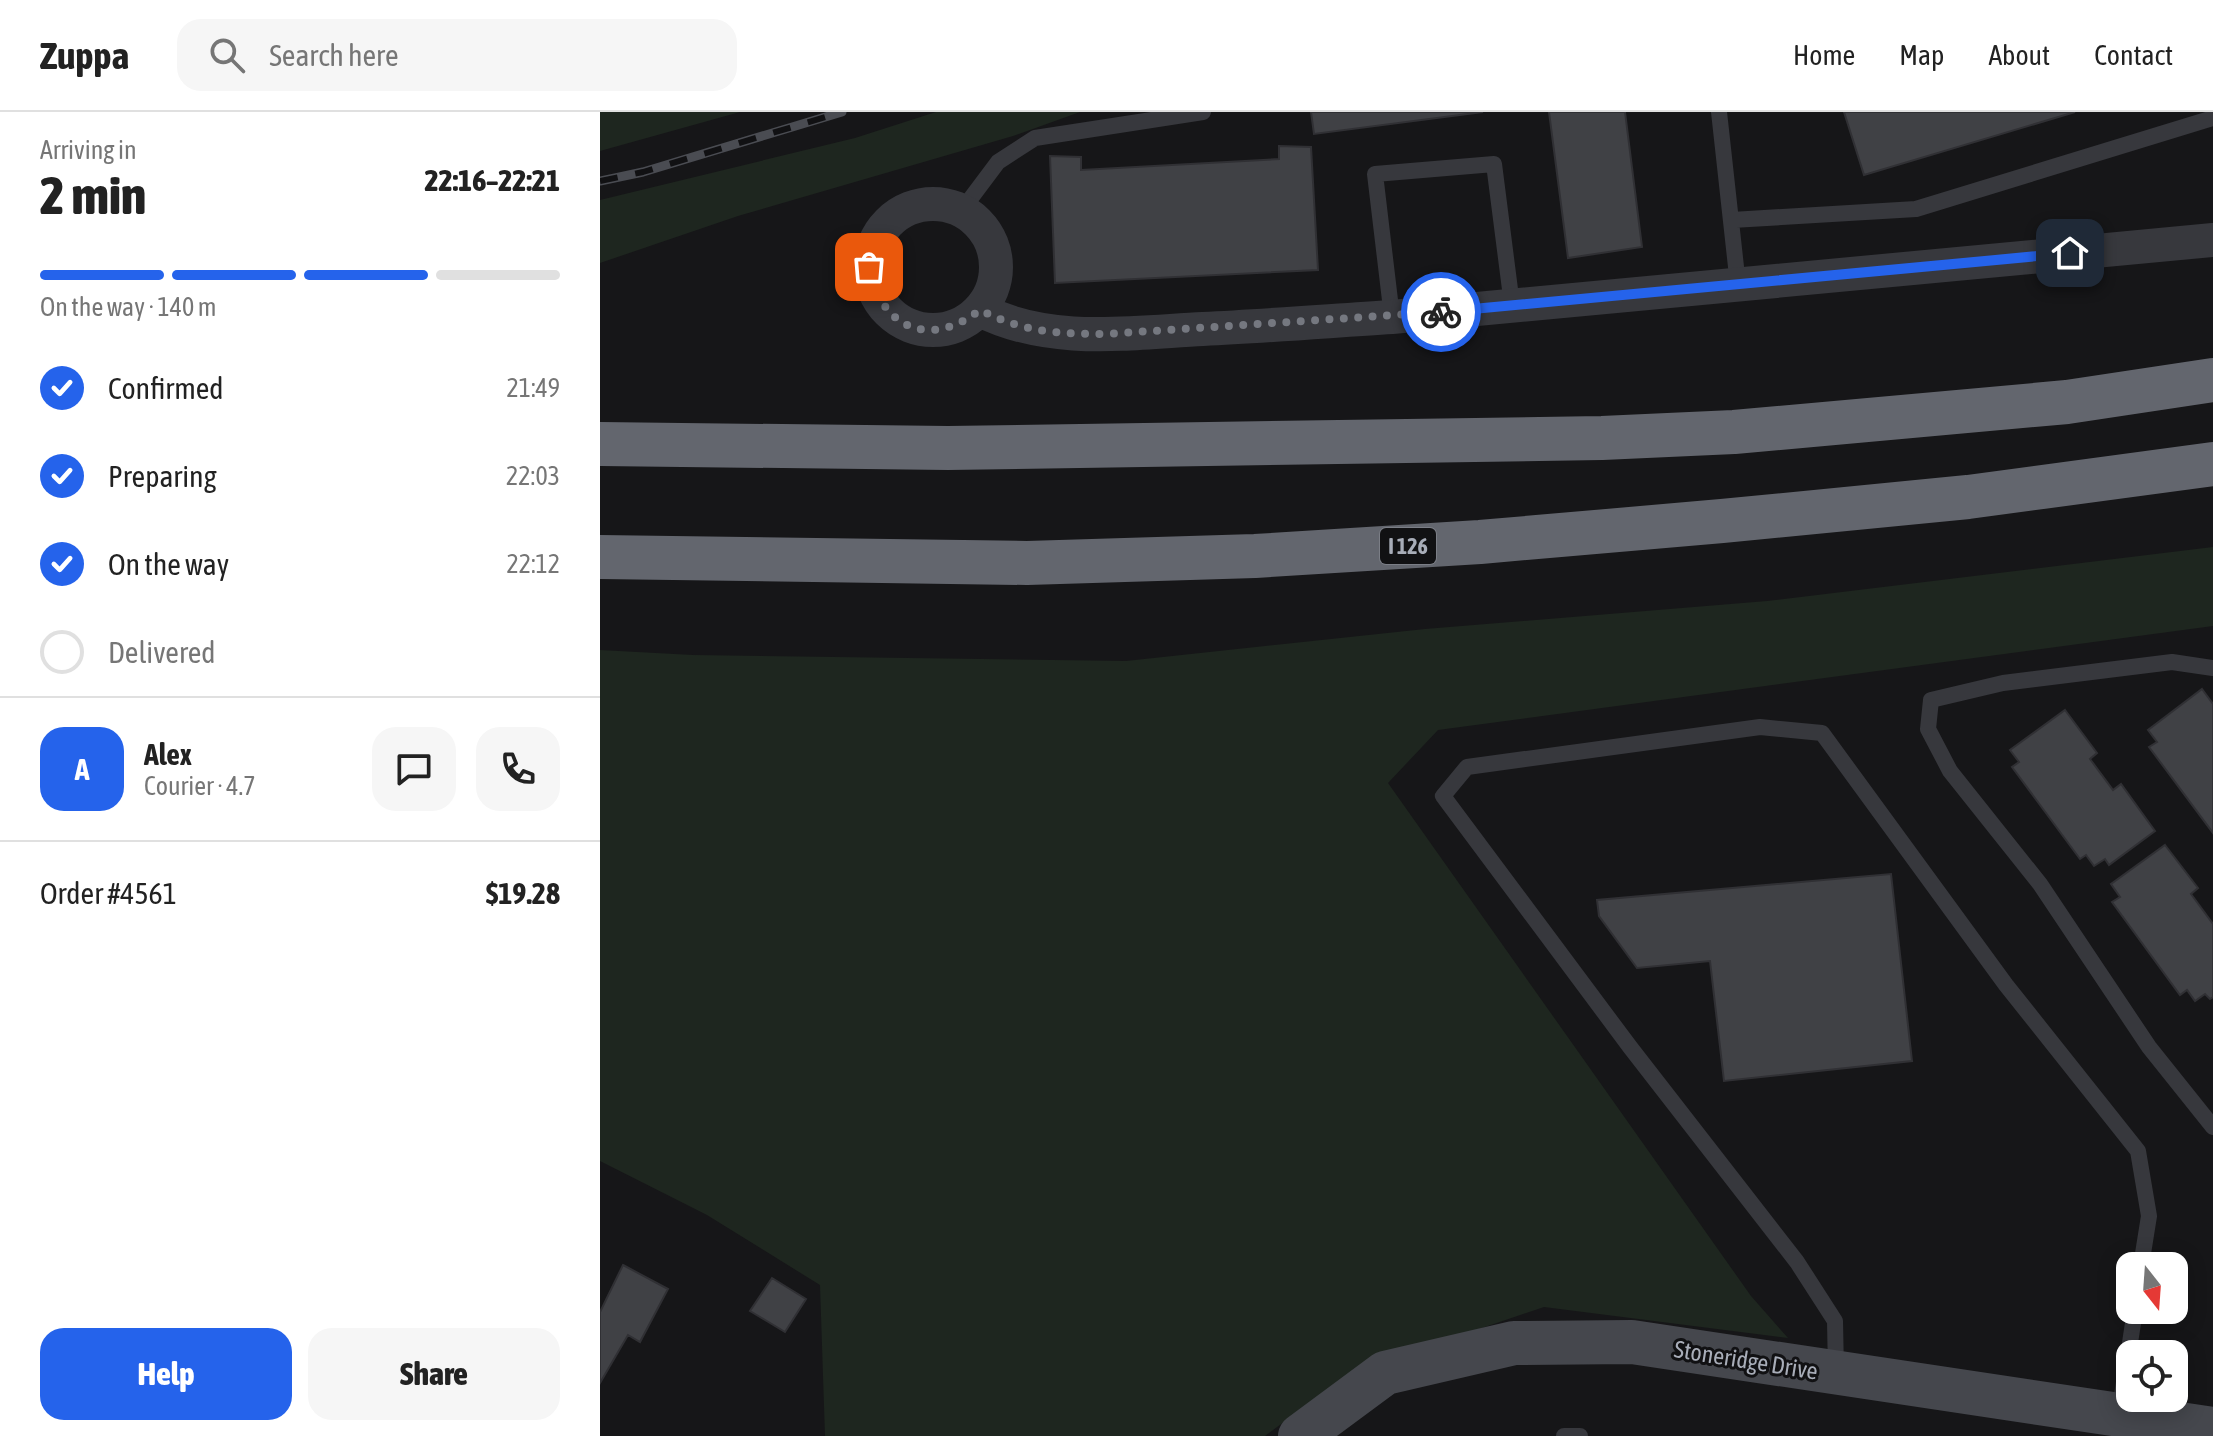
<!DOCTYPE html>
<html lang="en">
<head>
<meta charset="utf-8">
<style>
  :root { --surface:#fff; --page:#f6f6f6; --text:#222; --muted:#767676; --line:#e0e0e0; --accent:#2563eb }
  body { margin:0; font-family:"Asap Condensed",sans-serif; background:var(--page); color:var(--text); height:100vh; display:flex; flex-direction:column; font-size:30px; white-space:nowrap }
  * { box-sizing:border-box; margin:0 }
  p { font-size:26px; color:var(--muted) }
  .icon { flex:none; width:44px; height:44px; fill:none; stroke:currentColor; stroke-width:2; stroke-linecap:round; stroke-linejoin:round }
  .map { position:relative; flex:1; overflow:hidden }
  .panel { display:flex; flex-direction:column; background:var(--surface); width:600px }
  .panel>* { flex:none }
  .needle { width:52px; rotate:163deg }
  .fabs { position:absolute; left:1516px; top:1140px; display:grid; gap:16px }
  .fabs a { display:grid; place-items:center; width:72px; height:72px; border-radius:16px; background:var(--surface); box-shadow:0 4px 20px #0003; font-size:40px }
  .pin { position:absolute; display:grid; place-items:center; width:68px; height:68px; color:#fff; margin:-34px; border-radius:16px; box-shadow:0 4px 12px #0006 }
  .courier { position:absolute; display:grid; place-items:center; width:80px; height:80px; margin:-40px; border:6px solid #2563eb; border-radius:50%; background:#fff; color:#222; box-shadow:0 2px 10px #0007 }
  .summary em { font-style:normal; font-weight:800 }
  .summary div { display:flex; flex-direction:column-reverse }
  .summary { display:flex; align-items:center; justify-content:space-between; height:136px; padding:0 40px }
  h1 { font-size:52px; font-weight:800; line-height:60px }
  .bar { display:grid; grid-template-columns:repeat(4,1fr); gap:12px 8px; align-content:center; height:96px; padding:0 40px }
  .bar i { height:10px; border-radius:6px; background:var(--line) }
  .bar .on { background:var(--accent) }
  .bar p { grid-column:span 4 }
  .line { display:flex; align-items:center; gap:20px; padding:0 40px; border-top:2px solid var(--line) }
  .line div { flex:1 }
  .round { display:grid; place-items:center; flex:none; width:84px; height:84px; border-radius:24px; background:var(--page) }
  ol { padding:0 40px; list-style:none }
  li { display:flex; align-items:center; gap:24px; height:88px }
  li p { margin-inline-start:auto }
  li .icon { padding:8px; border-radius:50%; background:var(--accent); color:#fff; stroke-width:4 }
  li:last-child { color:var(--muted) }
  li i { width:44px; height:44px; border:4px solid var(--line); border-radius:50% }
  .cta { display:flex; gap:16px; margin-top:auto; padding:16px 40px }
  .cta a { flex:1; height:92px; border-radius:24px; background:var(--accent); color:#fff; font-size:32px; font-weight:800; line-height:92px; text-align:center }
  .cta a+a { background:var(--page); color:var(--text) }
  header { display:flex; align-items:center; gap:48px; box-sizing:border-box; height:112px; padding:0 40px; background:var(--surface); border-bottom:2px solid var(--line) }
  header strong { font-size:38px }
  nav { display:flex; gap:44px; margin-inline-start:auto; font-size:28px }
  .search { width:560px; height:72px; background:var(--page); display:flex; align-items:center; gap:20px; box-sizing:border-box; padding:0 28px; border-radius:24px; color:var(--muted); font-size:30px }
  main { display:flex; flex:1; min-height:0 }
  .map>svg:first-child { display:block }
  .green { fill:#1e261f }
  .building { fill:#404145; stroke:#303034; stroke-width:2 }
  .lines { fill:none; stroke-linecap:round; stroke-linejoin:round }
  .lane { stroke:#37383d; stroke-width:16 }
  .street { stroke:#37383d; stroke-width:34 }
  .secondary { stroke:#45474d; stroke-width:44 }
  .highway { stroke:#63666e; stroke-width:44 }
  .rail-casing { stroke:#4a4c52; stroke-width:9 }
  .rail { stroke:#111113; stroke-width:6; stroke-dasharray:18; stroke-linecap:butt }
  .done { stroke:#757880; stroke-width:8; stroke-dasharray:0 14.4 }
  .route { stroke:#2563eb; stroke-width:10 }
  .labels { text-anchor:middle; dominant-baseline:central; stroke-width:6; stroke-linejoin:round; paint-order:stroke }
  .shield { fill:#111113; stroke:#7b7e86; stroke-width:2 }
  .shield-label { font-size:22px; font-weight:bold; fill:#a8adb8 }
  .street-label { font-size:24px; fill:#a8adb8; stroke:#111113 }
</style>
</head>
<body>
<header>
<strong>Zuppa</strong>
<div class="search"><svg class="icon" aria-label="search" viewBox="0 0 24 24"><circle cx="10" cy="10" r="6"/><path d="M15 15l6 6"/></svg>Search here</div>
<nav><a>Home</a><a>Map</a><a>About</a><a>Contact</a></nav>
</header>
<main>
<section class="panel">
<div class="summary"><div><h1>2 min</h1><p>Arriving in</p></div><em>22:16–22:21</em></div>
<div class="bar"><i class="on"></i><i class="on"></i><i class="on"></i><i></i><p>On the way · 140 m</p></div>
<ol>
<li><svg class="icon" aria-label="check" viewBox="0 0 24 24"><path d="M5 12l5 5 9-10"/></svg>Confirmed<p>21:49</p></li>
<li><svg class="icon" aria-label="check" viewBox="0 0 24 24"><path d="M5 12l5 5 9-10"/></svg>Preparing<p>22:03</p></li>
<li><svg class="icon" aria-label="check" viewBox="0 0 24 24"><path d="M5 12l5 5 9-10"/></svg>On the way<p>22:12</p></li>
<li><i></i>Delivered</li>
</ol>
<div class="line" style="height:144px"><b class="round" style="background:var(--accent);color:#fff">A</b><div><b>Alex</b><p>Courier · 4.7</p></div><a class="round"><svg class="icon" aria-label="chat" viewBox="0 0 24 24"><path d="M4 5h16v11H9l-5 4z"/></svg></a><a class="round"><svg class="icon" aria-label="phone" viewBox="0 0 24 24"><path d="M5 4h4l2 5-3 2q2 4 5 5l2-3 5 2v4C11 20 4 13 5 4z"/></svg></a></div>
<div class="line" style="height:104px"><div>Order #4561</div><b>$19.28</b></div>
<div class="cta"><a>Help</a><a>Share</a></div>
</section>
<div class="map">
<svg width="1613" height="1324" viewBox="0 0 1613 1324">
  <rect width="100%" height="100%" fill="#161618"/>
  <path class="green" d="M0,0H140L0,39Z
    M336,0H480L413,24L138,104L0,151V88L255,26Z
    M1613,435V514L838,618L788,671L1151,1184L1188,1226L944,1195L750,1261L665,1324H225L220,1173L107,1103L0,1049V538L93,543L526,549L825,517L1167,489Z"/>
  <path class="building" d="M711,0H883L714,22Z
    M949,0H1025L1042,135L968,146Z
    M1244,0H1475L1264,63Z
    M679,34L711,35L718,158L455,171L450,44L481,45V58L679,47Z
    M1602,577L1613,592V721L1549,635L1557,630L1548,618Z
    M1465,598L1497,641L1490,647L1513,678L1521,672L1555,719L1509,753L1505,747L1494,754L1486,743L1480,747L1412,655L1419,650L1410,638Z
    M1565,733L1598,776L1591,782L1613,812V885L1610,887L1605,882L1595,889L1587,878L1580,883L1512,790L1520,785L1511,772Z
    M1291,762L1312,949L1124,969L1110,849L1037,856L999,804L997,788Z
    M23,1153L68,1177L40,1230L28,1223L0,1271V1200Z
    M172,1166L206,1187L185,1220L150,1199Z"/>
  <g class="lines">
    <path class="lane" d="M1119,0L1138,173
      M362,98L398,50L435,26L603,0
      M1132,108L1316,97L1613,6
      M792,205L775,62L894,52L912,193
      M1613,556L1572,550L1403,571L1331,588L1328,617L1350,659L1440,772L1549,935L1613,1015
      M1236,1260L1235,1209L1197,1150L1030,935L843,684L867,655L1160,615L1222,621L1406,873L1538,1039L1549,1104L1541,1154
      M1519,1303L1535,1198
      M964,1324H980"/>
    <path class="street" d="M270 155a63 63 0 1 1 126 0a63 63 0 1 1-126 0Z
      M380,198C449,233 528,221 603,217C666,214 729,209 792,205L1613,128"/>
    <path class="secondary" d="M700,1324L785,1261L914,1231L1032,1230L1613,1317"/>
    <path class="highway" d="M0,332L348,336L1002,326L1134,320L1467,290L1613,268
      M0,445L427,451L655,444L880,430L1122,409L1368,385L1613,352"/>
    <g class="rail-casing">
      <path id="rail" d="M0,69L43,60L242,0"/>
    </g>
    <use href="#rail" class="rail"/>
  </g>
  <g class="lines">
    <path class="done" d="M269,155C281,217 330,237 380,198C423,220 458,222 506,222L841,200"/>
    <path class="route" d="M841,200L1470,141"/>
  </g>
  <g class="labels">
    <rect class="shield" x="780" y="416" width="56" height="36" rx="6"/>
    <g class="shield-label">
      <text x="808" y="434">I 126</text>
    </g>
    <g class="street-label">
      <text transform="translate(1146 1248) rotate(9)">Stoneridge Drive</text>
    </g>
  </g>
</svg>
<div class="fabs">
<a><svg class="needle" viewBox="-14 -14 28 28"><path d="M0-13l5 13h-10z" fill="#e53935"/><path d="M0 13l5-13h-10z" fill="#767676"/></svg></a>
<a><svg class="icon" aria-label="locate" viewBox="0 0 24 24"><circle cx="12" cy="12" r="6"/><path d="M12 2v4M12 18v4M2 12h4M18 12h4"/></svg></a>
</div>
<div class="pin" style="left:269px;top:155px;background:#ea580c"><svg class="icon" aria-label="bag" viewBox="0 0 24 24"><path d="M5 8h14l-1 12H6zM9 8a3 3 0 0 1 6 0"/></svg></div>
<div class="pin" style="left:1470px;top:141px;background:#1f2937"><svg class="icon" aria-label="home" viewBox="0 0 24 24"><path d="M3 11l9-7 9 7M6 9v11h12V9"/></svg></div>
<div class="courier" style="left:841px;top:200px"><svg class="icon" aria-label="bike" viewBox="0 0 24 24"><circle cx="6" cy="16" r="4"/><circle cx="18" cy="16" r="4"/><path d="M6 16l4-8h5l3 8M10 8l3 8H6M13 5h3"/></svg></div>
</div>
</main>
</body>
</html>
